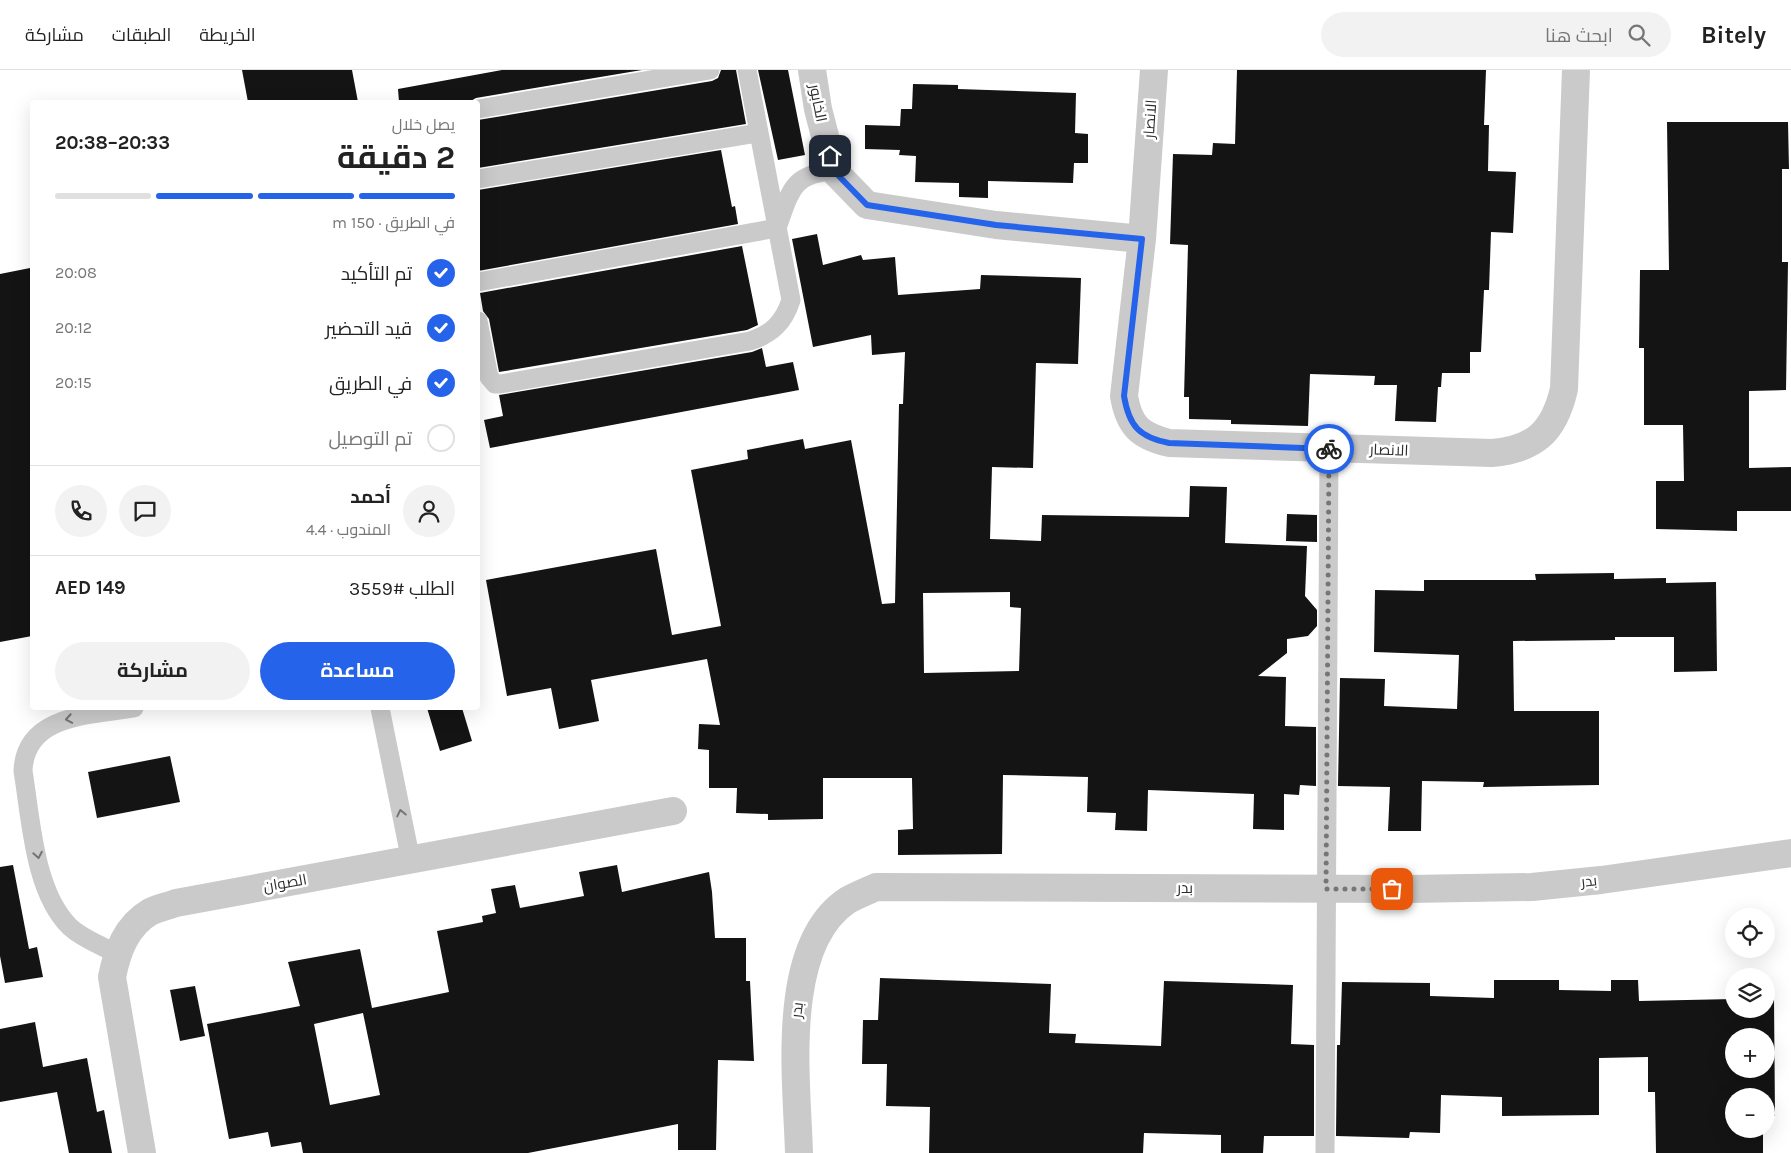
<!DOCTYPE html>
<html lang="ar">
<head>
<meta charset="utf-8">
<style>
  :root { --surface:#fff; --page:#f2f2f2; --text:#222; --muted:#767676; --line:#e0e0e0; --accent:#2563eb }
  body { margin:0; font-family:Karla,Cairo,sans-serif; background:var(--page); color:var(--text); direction:rtl; height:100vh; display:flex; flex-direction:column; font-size:19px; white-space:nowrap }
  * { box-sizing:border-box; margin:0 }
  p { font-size:16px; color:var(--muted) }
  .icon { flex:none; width:28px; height:28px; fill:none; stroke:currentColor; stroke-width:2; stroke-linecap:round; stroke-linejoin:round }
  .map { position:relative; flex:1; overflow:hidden; direction:ltr }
  .drawer { position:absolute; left:30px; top:30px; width:450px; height:610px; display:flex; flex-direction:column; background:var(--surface); border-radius:5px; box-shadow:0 5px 20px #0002; direction:rtl }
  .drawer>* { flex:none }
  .buttons { position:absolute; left:1725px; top:838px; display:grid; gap:10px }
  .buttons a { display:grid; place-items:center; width:50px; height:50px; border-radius:50%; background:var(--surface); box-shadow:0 5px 20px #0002; font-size:25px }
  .pin { position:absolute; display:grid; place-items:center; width:42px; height:42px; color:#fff; margin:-21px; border-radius:10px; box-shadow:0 2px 8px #0006 }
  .courier { position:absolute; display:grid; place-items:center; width:50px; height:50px; margin:-25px; border:4px solid #2563eb; border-radius:50%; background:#fff; color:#222; box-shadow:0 1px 6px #0007 }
  .headline em { font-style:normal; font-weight:700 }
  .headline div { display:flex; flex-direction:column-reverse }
  .headline { display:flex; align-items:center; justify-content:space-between; height:85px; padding:0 25px }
  h1 { font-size:32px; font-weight:700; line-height:38px }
  .bar { display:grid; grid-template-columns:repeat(4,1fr); gap:8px 5px; align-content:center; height:60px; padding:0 25px }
  .bar i { height:6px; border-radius:4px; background:var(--line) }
  .bar .current { background:var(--accent) }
  .bar p { grid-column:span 4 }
  .line { display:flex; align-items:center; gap:12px; padding:0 25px; border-top:1px solid var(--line) }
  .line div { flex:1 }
  .round { display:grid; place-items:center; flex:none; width:52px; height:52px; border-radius:26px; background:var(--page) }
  ol { padding:0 25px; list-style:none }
  li { display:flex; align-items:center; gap:15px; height:55px }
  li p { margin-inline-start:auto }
  li .icon { padding:5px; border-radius:50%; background:var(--accent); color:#fff; stroke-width:4 }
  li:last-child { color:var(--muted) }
  li i { width:28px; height:28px; border:2px solid var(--line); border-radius:50% }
  .primary-button { display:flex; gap:10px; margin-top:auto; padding:10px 25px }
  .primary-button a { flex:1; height:58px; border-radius:30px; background:var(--accent); color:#fff; font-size:20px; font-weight:700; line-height:58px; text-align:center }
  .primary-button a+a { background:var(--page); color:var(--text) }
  header { display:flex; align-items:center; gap:30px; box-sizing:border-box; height:70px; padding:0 25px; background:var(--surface); border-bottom:1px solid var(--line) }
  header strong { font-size:24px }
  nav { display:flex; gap:28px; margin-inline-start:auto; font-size:18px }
  .search { width:350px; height:45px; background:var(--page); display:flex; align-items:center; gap:12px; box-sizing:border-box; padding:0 18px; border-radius:28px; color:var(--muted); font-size:19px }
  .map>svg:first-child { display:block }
  .building { fill:#141414; fill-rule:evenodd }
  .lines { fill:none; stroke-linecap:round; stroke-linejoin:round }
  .service { stroke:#cacaca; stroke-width:19 }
  .minor { stroke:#cacaca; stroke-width:28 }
  .oneway { stroke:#747474 }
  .done { stroke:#767676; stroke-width:5; stroke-dasharray:0 9 }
  .route { stroke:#2563eb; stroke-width:6 }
  .labels { text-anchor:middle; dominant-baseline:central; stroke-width:5; stroke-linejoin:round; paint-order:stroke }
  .street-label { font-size:15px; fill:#2d2d2d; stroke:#fff }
</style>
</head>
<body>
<header>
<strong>Bitely</strong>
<div class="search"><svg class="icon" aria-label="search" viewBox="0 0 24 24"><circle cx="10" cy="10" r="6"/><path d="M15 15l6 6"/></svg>ابحث هنا</div>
<nav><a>الخريطة</a><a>الطبقات</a><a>مشاركة</a></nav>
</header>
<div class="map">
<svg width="1791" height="1083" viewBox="0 0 1791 1083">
  <rect width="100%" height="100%" fill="#fff"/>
  <path class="building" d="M242,0H352L358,32H248Z
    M502,0H642L476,28L469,32H399L398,19Z
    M721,0H736L746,54L478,98V50L712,11L718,8Z
    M758,0H788L805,85L778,90Z
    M1237,0H1486L1484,55H1489L1488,101L1516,102L1513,163L1491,162L1489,220H1484L1481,282H1470V303H1442L1441,317H1438L1436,352L1395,351L1397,315H1374L1375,306L1310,304L1308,356L1231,354V350L1189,349V327H1184L1188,175L1170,174L1173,84L1212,85L1213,73L1235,74Z
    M913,14L958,15V19L1076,23L1075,63L1088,64V93H1074L1073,113L988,111V128L959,127V113L915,112L916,86L899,85L900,80L865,79V55L900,56L901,39H912Z
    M1667,52H1788L1789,99H1782V192H1788L1786,320L1749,321V398L1791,397V441H1737V461L1656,459V411H1684L1683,355H1644V278H1639L1640,200H1669Z
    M721,80L732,137L735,136L738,154L478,201V120Z
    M817,164L823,195L861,185L863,190L895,187L898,225L980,219L981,205L1081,208L1078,294L1036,293L1033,398L992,397L990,469L1041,471L1042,445L1189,447L1190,416L1227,417L1225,473L1307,476L1305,526L1317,540V556L1308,566L1287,569V583L1258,606L1286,607L1285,656L1316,657V716L1300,715L1299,725L1284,724V760L1253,759L1254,724L1148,720L1147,761L1115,760L1116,743L1087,742L1088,707L1003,705L1002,784L898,785V760L913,759L912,708H823V749L768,750V744L736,743L737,718H709V680L698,679L699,654L720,655L707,589L591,610L599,651L559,659L551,618L507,626L486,510L656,479L672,565L721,556L691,400L748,389L747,380L803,369L805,379L851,370L882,534L895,533L899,334H903L905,282L872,285L871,265L813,277L792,169ZM1010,522V537L1021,538L1019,601L924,603L923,523Z
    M742,176L758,255L747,260L499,302L489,249L483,241L480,223Z
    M30,198L32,213V566L0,572V204Z
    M762,278L766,297L793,292L799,320L490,378L484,350L503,346L499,325L752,282Z
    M1287,444L1317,445V472L1286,471Z
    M1614,503V509L1666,508V513L1716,512L1717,601L1674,602V567H1615V570L1513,571L1514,641H1599V715L1483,717L1484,712L1422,711L1421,761H1388L1390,717L1338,716L1340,608L1385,609L1384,636L1457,639L1459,585L1374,582L1375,520L1424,521V510H1536L1535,504Z
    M427,638H462L472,671L440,681Z
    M170,686L180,732L97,748L88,702Z
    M13,795L29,879L37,877L43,907L5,913L0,886V797Z
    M617,795L622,822L709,802L712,822L715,868H746V911H750L754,991L718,990L716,1080H678V1054L528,1083H303L301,1072L271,1077L268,1062L229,1069L207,954L300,936L288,892L360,879L372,938L449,922L437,861L483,852L482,846L496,843L491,819L515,815L520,838L584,826L579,802ZM363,943L380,1025L330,1035L314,954Z
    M880,908L1051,914L1049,963L1076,964L1075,973L1161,976L1164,911L1293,915L1291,974L1314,975V1066H1264L1263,1083H1221V1065L1144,1063L1143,1083H929L930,1037L886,1036L887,994H862L863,950H878Z
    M1494,910H1559V920L1611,921V910H1638L1639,931L1734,929V939H1766V929H1774L1775,1046H1766V1026H1734V1059H1763V1083H1656L1655,1022H1648V987L1599,988V1045L1502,1046V1027L1441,1025L1440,1063L1410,1062L1409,1068L1336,1066L1337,975H1340L1342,912L1430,913V926L1494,928ZM1734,966H1766V999H1734Z
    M195,916L205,966L180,971L170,920Z
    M35,952L43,997L87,988L97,1042L104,1040L112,1083H69L57,1022L0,1032V959Z"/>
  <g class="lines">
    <path class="service" d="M478,39L710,0
      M478,109L758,63
      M478,212L777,158C790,122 792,103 834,101
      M478,251L489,307L495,314H500L750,271C772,264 784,252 791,230L747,0
      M380,638L411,791
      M116,884C101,875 83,869 70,857C34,822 31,749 23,701C25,644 92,645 134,638
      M1325,1083L1329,378"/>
    <path class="minor" d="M812,0L818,39L834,101L867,135L996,155L1142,169
      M1154,0L1142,169L1124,326C1129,356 1140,366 1169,373L1492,383C1535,379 1554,362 1564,319L1576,0
      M142,1083L112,907C117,882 126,856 150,842C158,838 168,836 176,833L673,741
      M799,1083C797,1011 779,875 848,830C857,825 867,821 876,817L1409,819L1532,817L1601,810L1791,783"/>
  </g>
  <defs><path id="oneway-chevron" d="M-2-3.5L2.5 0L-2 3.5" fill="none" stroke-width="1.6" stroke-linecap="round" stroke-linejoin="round" transform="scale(1.25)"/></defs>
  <g class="oneway">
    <use href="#oneway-chevron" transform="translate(69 649) rotate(170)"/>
    <use href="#oneway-chevron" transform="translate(401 743) rotate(-102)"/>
    <use href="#oneway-chevron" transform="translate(38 785) rotate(80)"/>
  </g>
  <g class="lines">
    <path class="done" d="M1329,379L1326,819H1392"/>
    <path class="route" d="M830,86L834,101L867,135L996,155L1142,169L1124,326C1129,356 1139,367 1169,373L1329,379"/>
  </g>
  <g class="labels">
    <g class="street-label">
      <text transform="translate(818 33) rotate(79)">الخابور</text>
      <text transform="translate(1150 49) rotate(-86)">الانصار</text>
      <text transform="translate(1389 380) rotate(2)">الانصار</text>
      <text transform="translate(1589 811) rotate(-6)">بدر</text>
      <text transform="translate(285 813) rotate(-10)">الصوان</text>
      <text x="1185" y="818">بدر</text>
      <text transform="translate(797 940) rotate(-83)">بدر</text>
    </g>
  </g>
</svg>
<div class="buttons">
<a><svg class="icon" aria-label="locate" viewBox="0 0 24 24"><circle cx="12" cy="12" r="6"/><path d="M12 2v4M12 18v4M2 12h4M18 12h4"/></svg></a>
<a><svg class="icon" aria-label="layers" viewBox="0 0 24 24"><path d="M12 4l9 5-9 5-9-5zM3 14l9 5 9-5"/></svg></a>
<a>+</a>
<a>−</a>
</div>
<div class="pin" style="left:1392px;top:819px;background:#ea580c"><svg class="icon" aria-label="bag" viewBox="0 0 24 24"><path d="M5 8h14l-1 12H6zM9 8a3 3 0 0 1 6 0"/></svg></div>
<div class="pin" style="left:830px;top:86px;background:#1f2937"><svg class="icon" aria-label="home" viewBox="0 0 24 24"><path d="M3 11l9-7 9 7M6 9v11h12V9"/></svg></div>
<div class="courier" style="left:1329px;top:379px"><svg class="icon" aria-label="bike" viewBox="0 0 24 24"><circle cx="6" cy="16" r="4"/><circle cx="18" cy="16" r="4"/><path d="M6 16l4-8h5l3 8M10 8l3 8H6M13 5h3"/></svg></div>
<section class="drawer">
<div class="headline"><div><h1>2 دقيقة</h1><p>يصل خلال</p></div><em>20:33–20:38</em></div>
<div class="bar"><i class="current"></i><i class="current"></i><i class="current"></i><i></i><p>في الطريق · 150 m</p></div>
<ol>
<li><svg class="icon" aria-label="check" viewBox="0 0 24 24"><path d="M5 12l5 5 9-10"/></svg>تم التأكيد<p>20:08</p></li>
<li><svg class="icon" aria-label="check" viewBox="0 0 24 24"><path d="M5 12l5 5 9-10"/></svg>قيد التحضير<p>20:12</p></li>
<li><svg class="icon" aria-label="check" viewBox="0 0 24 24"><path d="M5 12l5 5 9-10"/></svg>في الطريق<p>20:15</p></li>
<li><i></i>تم التوصيل</li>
</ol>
<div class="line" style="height:90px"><a class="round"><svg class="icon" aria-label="person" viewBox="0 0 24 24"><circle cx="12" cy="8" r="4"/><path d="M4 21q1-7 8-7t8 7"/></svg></a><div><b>أحمد</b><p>المندوب · 4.4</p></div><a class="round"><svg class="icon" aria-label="chat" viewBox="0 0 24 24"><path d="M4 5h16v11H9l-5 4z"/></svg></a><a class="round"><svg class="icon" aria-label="phone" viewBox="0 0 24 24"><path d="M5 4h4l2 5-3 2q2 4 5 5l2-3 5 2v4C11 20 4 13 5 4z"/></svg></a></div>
<div class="line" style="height:65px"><div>الطلب #3559</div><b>AED 149</b></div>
<div class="primary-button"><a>مساعدة</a><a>مشاركة</a></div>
</section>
</div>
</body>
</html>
